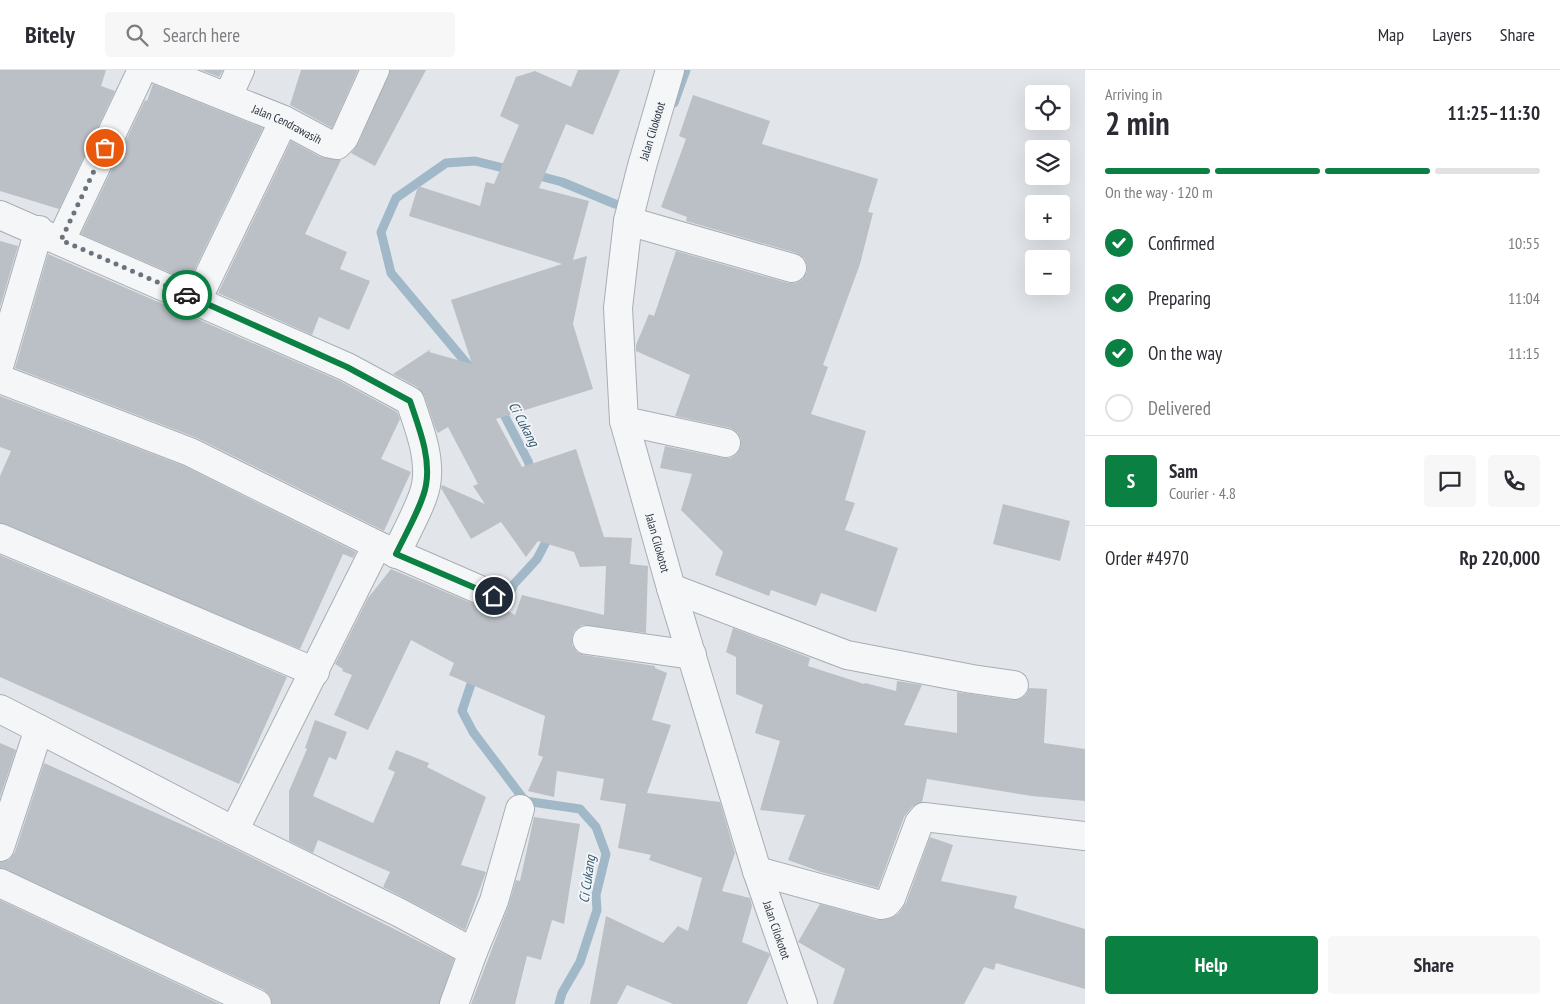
<!DOCTYPE html>
<html lang="en">
<head>
<meta charset="utf-8">
<style>
  :root { --surface:#fff; --page:#f7f7f7; --text:#2b2b33; --muted:#7c7c81; --line:#e1e1e2; --accent:#0b8043 }
  body { margin:0; font-family:"PT Sans Narrow",sans-serif; background:var(--page); color:var(--text); height:100vh; display:flex; flex-direction:column; font-size:19px; white-space:nowrap }
  * { box-sizing:border-box; margin:0 }
  p { font-size:16px; color:var(--muted) }
  .icon { flex:none; width:28px; height:28px; fill:none; stroke:currentColor; stroke-width:2; stroke-linecap:round; stroke-linejoin:round }
  .map { position:relative; flex:1; overflow:hidden }
  .details { display:flex; flex-direction:column; background:var(--surface); width:475px }
  .details>* { flex:none }
  .tools { position:absolute; left:1025px; top:15px; display:grid; gap:10px }
  .tools a { display:grid; place-items:center; width:45px; height:45px; border-radius:5px; background:var(--surface); box-shadow:0 5px 20px #0002; font-size:25px }
  .pin { position:absolute; display:grid; place-items:center; width:42px; height:42px; color:#fff; margin:-21px; border:2px solid #fff; border-radius:50%; box-shadow:0 1px 5px #0007 }
  .courier { position:absolute; display:grid; place-items:center; width:50px; height:50px; margin:-25px; border:4px solid #0b8043; border-radius:50%; background:#fff; color:#222; box-shadow:0 1px 6px #0007 }
  .head em { font-style:normal; font-weight:600 }
  .head div { display:flex; flex-direction:column-reverse }
  .head { display:flex; align-items:center; justify-content:space-between; height:85px; padding:0 20px }
  h1 { font-size:32px; font-weight:600; line-height:38px }
  .bar { display:grid; grid-template-columns:repeat(4,1fr); gap:8px 5px; align-content:center; height:60px; padding:0 20px }
  .bar i { height:6px; border-radius:4px; background:var(--line) }
  .bar .active { background:var(--accent) }
  .bar p { grid-column:span 4 }
  .line { display:flex; align-items:center; gap:12px; padding:0 20px; border-top:1px solid var(--line) }
  .line div { flex:1 }
  .round { display:grid; place-items:center; flex:none; width:52px; height:52px; border-radius:5px; background:var(--page) }
  ol { padding:0 20px; list-style:none }
  li { display:flex; align-items:center; gap:15px; height:55px }
  li p { margin-inline-start:auto }
  li .icon { padding:5px; border-radius:50%; background:var(--accent); color:#fff; stroke-width:4 }
  li:last-child { color:var(--muted) }
  li i { width:28px; height:28px; border:2px solid var(--line); border-radius:50% }
  .button { display:flex; gap:10px; margin-top:auto; padding:10px 20px }
  .button a { flex:1; height:58px; border-radius:5px; background:var(--accent); color:#fff; font-size:20px; font-weight:600; line-height:58px; text-align:center }
  .button a+a { background:var(--page); color:var(--text) }
  header { display:flex; align-items:center; gap:30px; box-sizing:border-box; height:70px; padding:0 25px; background:var(--surface); border-bottom:1px solid var(--line) }
  header strong { font-size:24px }
  nav { display:flex; gap:28px; margin-inline-start:auto; font-size:18px }
  .search { width:350px; height:45px; background:var(--page); display:flex; align-items:center; gap:12px; box-sizing:border-box; padding:0 18px; border-radius:5px; color:var(--muted); font-size:19px }
  main { display:flex; flex:1; min-height:0 }
  .map>svg:first-child { display:block }
  .lines { fill:none; stroke-linecap:round; stroke-linejoin:round }
  .stream { stroke:#a0b8c7; stroke-width:9 }
  .building { fill:#bac0c6 }
  .minor-casing { stroke:#a7aeb4; stroke-width:30 }
  .tertiary-casing { stroke:#a7aeb4; stroke-width:30 }
  .minor { stroke:#f5f6f8; stroke-width:28 }
  .tertiary { stroke:#f5f6f8; stroke-width:28 }
  .done { stroke:#6b747c; stroke-width:5; stroke-dasharray:0 9 }
  .route { stroke:#0b8043; stroke-width:6 }
  .labels { text-anchor:middle; dominant-baseline:central; stroke-width:4; stroke-linejoin:round; paint-order:stroke }
  .street-label { font-size:12px; fill:#2b3641; stroke:#f2f5f7 }
  .water-label { font-size:14px; font-style:italic; fill:#385a72; stroke:#f2f5f7 }
</style>
</head>
<body>
<header>
<strong>Bitely</strong>
<div class="search"><svg class="icon" aria-label="search" viewBox="0 0 24 24"><circle cx="10" cy="10" r="6"/><path d="M15 15l6 6"/></svg>Search here</div>
<nav><a>Map</a><a>Layers</a><a>Share</a></nav>
</header>
<main>
<div class="map">
<svg width="1085" height="934" viewBox="0 0 1085 934">
  <rect width="100%" height="100%" fill="#e2e6ea"/>
  <g class="lines">
    <path class="stream" d="M674,33L686,0
      M532,104L562,112L615,134L628,136
      M473,301L391,203L381,162L396,128L446,93L475,91L512,100
      M500,337L528,391L532,404
      M499,549L514,514L537,489L549,466L548,463
      M474,605L462,641L473,662L525,731L580,739L596,757L606,784L596,825L597,840L580,892L562,923L559,934"/>
  </g>
  <path class="building" d="M0,0H106L101,16L115,21L59,139L0,121Z
    M201,0H223L219,7Z
    M301,0H358L332,58L290,35Z
    M390,0H426L375,96L351,83L358,74Z
    M578,0H620L593,65L566,54L539,118L589,131L573,190L587,186L573,254L593,319L496,349L522,397L576,379L604,467L632,468L630,494L648,496L646,563L582,555L574,561L572,568V575L577,582L584,585L655,596V598L667,603L652,650L671,655L647,723L720,732L735,783L722,821L750,828L752,836L742,872L769,883L770,885L747,934H673L627,915L617,934H590L606,846L663,873L678,856L688,861L702,808L649,790L651,785L618,778L626,734L600,730L604,709L557,701L554,727L528,721L543,687L538,685L545,646L449,605L454,593L411,570L368,660L334,645L352,605L342,601L343,599L335,594L368,528L391,499L488,540L496,541L503,538L515,545L522,525L604,545L606,496L580,497L574,482L538,471L526,487L501,452L471,469L441,418L442,415L485,434L473,416L478,414L448,357L438,363L436,360L424,325L417,317L393,304L431,279L429,282L472,294L451,230L562,194L409,146L418,116L480,136L486,112L494,114L519,55L500,46L516,7L535,1L571,17Z
    M153,14L263,58L189,211L81,164L145,30L147,31Z
    M693,25L770,51L762,74L878,109L868,142L873,143L860,194L823,295L828,297L811,344L866,361L845,430L855,433L845,460L898,478L876,542L821,523L816,536L771,520L769,526L715,505L723,482L681,440L692,404L660,398L665,376L723,388H730L737,384L741,376V369L737,362L730,358L675,346L690,305L636,281V275L649,244L654,246L676,181L788,213H795L802,210L807,202V195L804,188L796,183L686,151L687,147L661,137L686,69L679,66Z
    M291,71L320,87L341,90L305,164L347,182L340,199L370,211L349,260L319,247L312,265L218,223Z
    M0,171L18,176L0,237Z
    M48,184L340,311L397,342L400,349L381,389L411,402L384,461L197,368L15,298Z
    M0,326L184,396L356,482L353,488L343,484L300,579L0,453V406L11,381L0,377Z
    M1003,434L1070,451L1060,491L993,474Z
    M0,485L287,607L239,714L0,607Z
    M733,558L810,588L808,596L864,614L865,613L896,621L897,611L922,615L904,655L957,663V622L1012,630L1020,629L1026,625L1029,618L1047,619L1044,673L1085,679V731L1032,726L927,709L922,732L912,737L904,747L878,818L821,802L788,790L805,745L760,740L780,671L755,663L763,635L736,624V587L726,582Z
    M315,650L347,662L336,690L329,687L313,726L373,753L395,702L388,699L396,680L429,693L427,697L486,727L461,795L486,802L465,860L383,817L390,802L318,770L313,783L289,771V721L307,679L305,678Z
    M0,673L16,680L0,727Z
    M44,693L221,772L454,889L439,934H272L270,926L264,920L0,798V792L10,789L15,782Z
    M534,747L580,754L564,854L552,850L541,890L527,886L515,934H471L508,837L516,810L520,811Z
    M930,767L953,775L941,811L1017,826L1014,838L1085,859V919L996,893L994,900L984,897L964,934H833L845,899L798,872L820,834L877,850L889,849L898,844L906,833Z
    M0,830L220,934H0Z"/>
  <g class="lines">
    <g class="minor-casing">
      <g id="minor">
        <path id="s1" d="M159,0L284,50L327,73L337,75L344,68L375,0"/>
        <path d="M228,26L240,0"/>
        <path d="M0,145L347,297L410,331C419,358 431,387 426,415C423,433 404,466 396,484"/>
        <path d="M628,151L792,198"/>
        <path d="M61,170L142,0"/>
        <path d="M197,230L284,50"/>
        <path d="M0,293L39,160"/>
        <path d="M0,309L190,382L377,475L494,526"/>
        <path d="M624,351L726,373"/>
        <path d="M0,468L315,602"/>
        <path d="M671,518L847,585L972,609L1014,615"/>
        <path d="M587,570L692,585"/>
        <path d="M0,639L39,659"/>
        <path d="M234,761L400,843L473,882L454,934"/>
        <path d="M0,777L39,659L234,761L377,475"/>
        <path d="M757,801L881,835L886,834L891,828L919,753L924,747L1085,766"/>
        <path d="M0,813L257,934"/>
        <path d="M473,882L494,831L520,739"/>
      </g>
    </g>
    <g class="tertiary-casing">
      <g id="tertiary">
        <path id="s2" d="M670,0L642,96L628,151L618,238L624,351L671,518L757,801L803,934"/>
      </g>
    </g>
    <use href="#minor" class="minor"/>
    <use href="#tertiary" class="tertiary"/>
  </g>
  <g class="lines">
    <path class="done" d="M105,78L61,170L187,225"/>
    <path class="route" d="M187,225L347,297L410,331C419,358 431,387 426,415C423,434 405,465 396,484L494,526"/>
  </g>
  <g class="labels">
    <g class="street-label">
      <text stroke="none"><textPath href="#s1" startOffset="139">Jalan Cendrawasih</textPath></text>
      <text transform="translate(652 61) rotate(-73)">Jalan Cilokotot</text>
      <text stroke="none"><textPath href="#s2" startOffset="484">Jalan Cilokotot</textPath></text>
      <text stroke="none"><textPath href="#s2" startOffset="889">Jalan Cilokotot</textPath></text>
    </g>
    <g class="water-label">
      <text transform="translate(524 354) rotate(62)">Ci Cukang</text>
      <text transform="translate(587 809) rotate(-82)">Ci Cukang</text>
    </g>
  </g>
</svg>
<div class="tools">
<a><svg class="icon" aria-label="locate" viewBox="0 0 24 24"><circle cx="12" cy="12" r="6"/><path d="M12 2v4M12 18v4M2 12h4M18 12h4"/></svg></a>
<a><svg class="icon" aria-label="layers" viewBox="0 0 24 24"><path d="M12 4l9 5-9 5-9-5zM3 14l9 5 9-5"/></svg></a>
<a>+</a>
<a>−</a>
</div>
<div class="pin" style="left:105px;top:78px;background:#ea580c"><svg class="icon" aria-label="bag" viewBox="0 0 24 24"><path d="M5 8h14l-1 12H6zM9 8a3 3 0 0 1 6 0"/></svg></div>
<div class="pin" style="left:494px;top:526px;background:#1f2937"><svg class="icon" aria-label="home" viewBox="0 0 24 24"><path d="M3 11l9-7 9 7M6 9v11h12V9"/></svg></div>
<div class="courier" style="left:187px;top:225px"><svg class="icon" aria-label="car" viewBox="0 0 24 24"><path d="M5 17H2v-5l4-1 3-4h7l3 4 3 1v5h-3M9 17h6M6 11h13"/><circle cx="7" cy="17" r="2"/><circle cx="17" cy="17" r="2"/></svg></div>
</div>
<section class="details">
<div class="head"><div><h1>2 min</h1><p>Arriving in</p></div><em>11:25–11:30</em></div>
<div class="bar"><i class="active"></i><i class="active"></i><i class="active"></i><i></i><p>On the way · 120 m</p></div>
<ol>
<li><svg class="icon" aria-label="check" viewBox="0 0 24 24"><path d="M5 12l5 5 9-10"/></svg>Confirmed<p>10:55</p></li>
<li><svg class="icon" aria-label="check" viewBox="0 0 24 24"><path d="M5 12l5 5 9-10"/></svg>Preparing<p>11:04</p></li>
<li><svg class="icon" aria-label="check" viewBox="0 0 24 24"><path d="M5 12l5 5 9-10"/></svg>On the way<p>11:15</p></li>
<li><i></i>Delivered</li>
</ol>
<div class="line" style="height:90px"><b class="round" style="background:var(--accent);color:#fff">S</b><div><b>Sam</b><p>Courier · 4.8</p></div><a class="round"><svg class="icon" aria-label="chat" viewBox="0 0 24 24"><path d="M4 5h16v11H9l-5 4z"/></svg></a><a class="round"><svg class="icon" aria-label="phone" viewBox="0 0 24 24"><path d="M5 4h4l2 5-3 2q2 4 5 5l2-3 5 2v4C11 20 4 13 5 4z"/></svg></a></div>
<div class="line" style="height:65px"><div>Order #4970</div><b>Rp 220,000</b></div>
<div class="button"><a>Help</a><a>Share</a></div>
</section>
</main>
</body>
</html>
